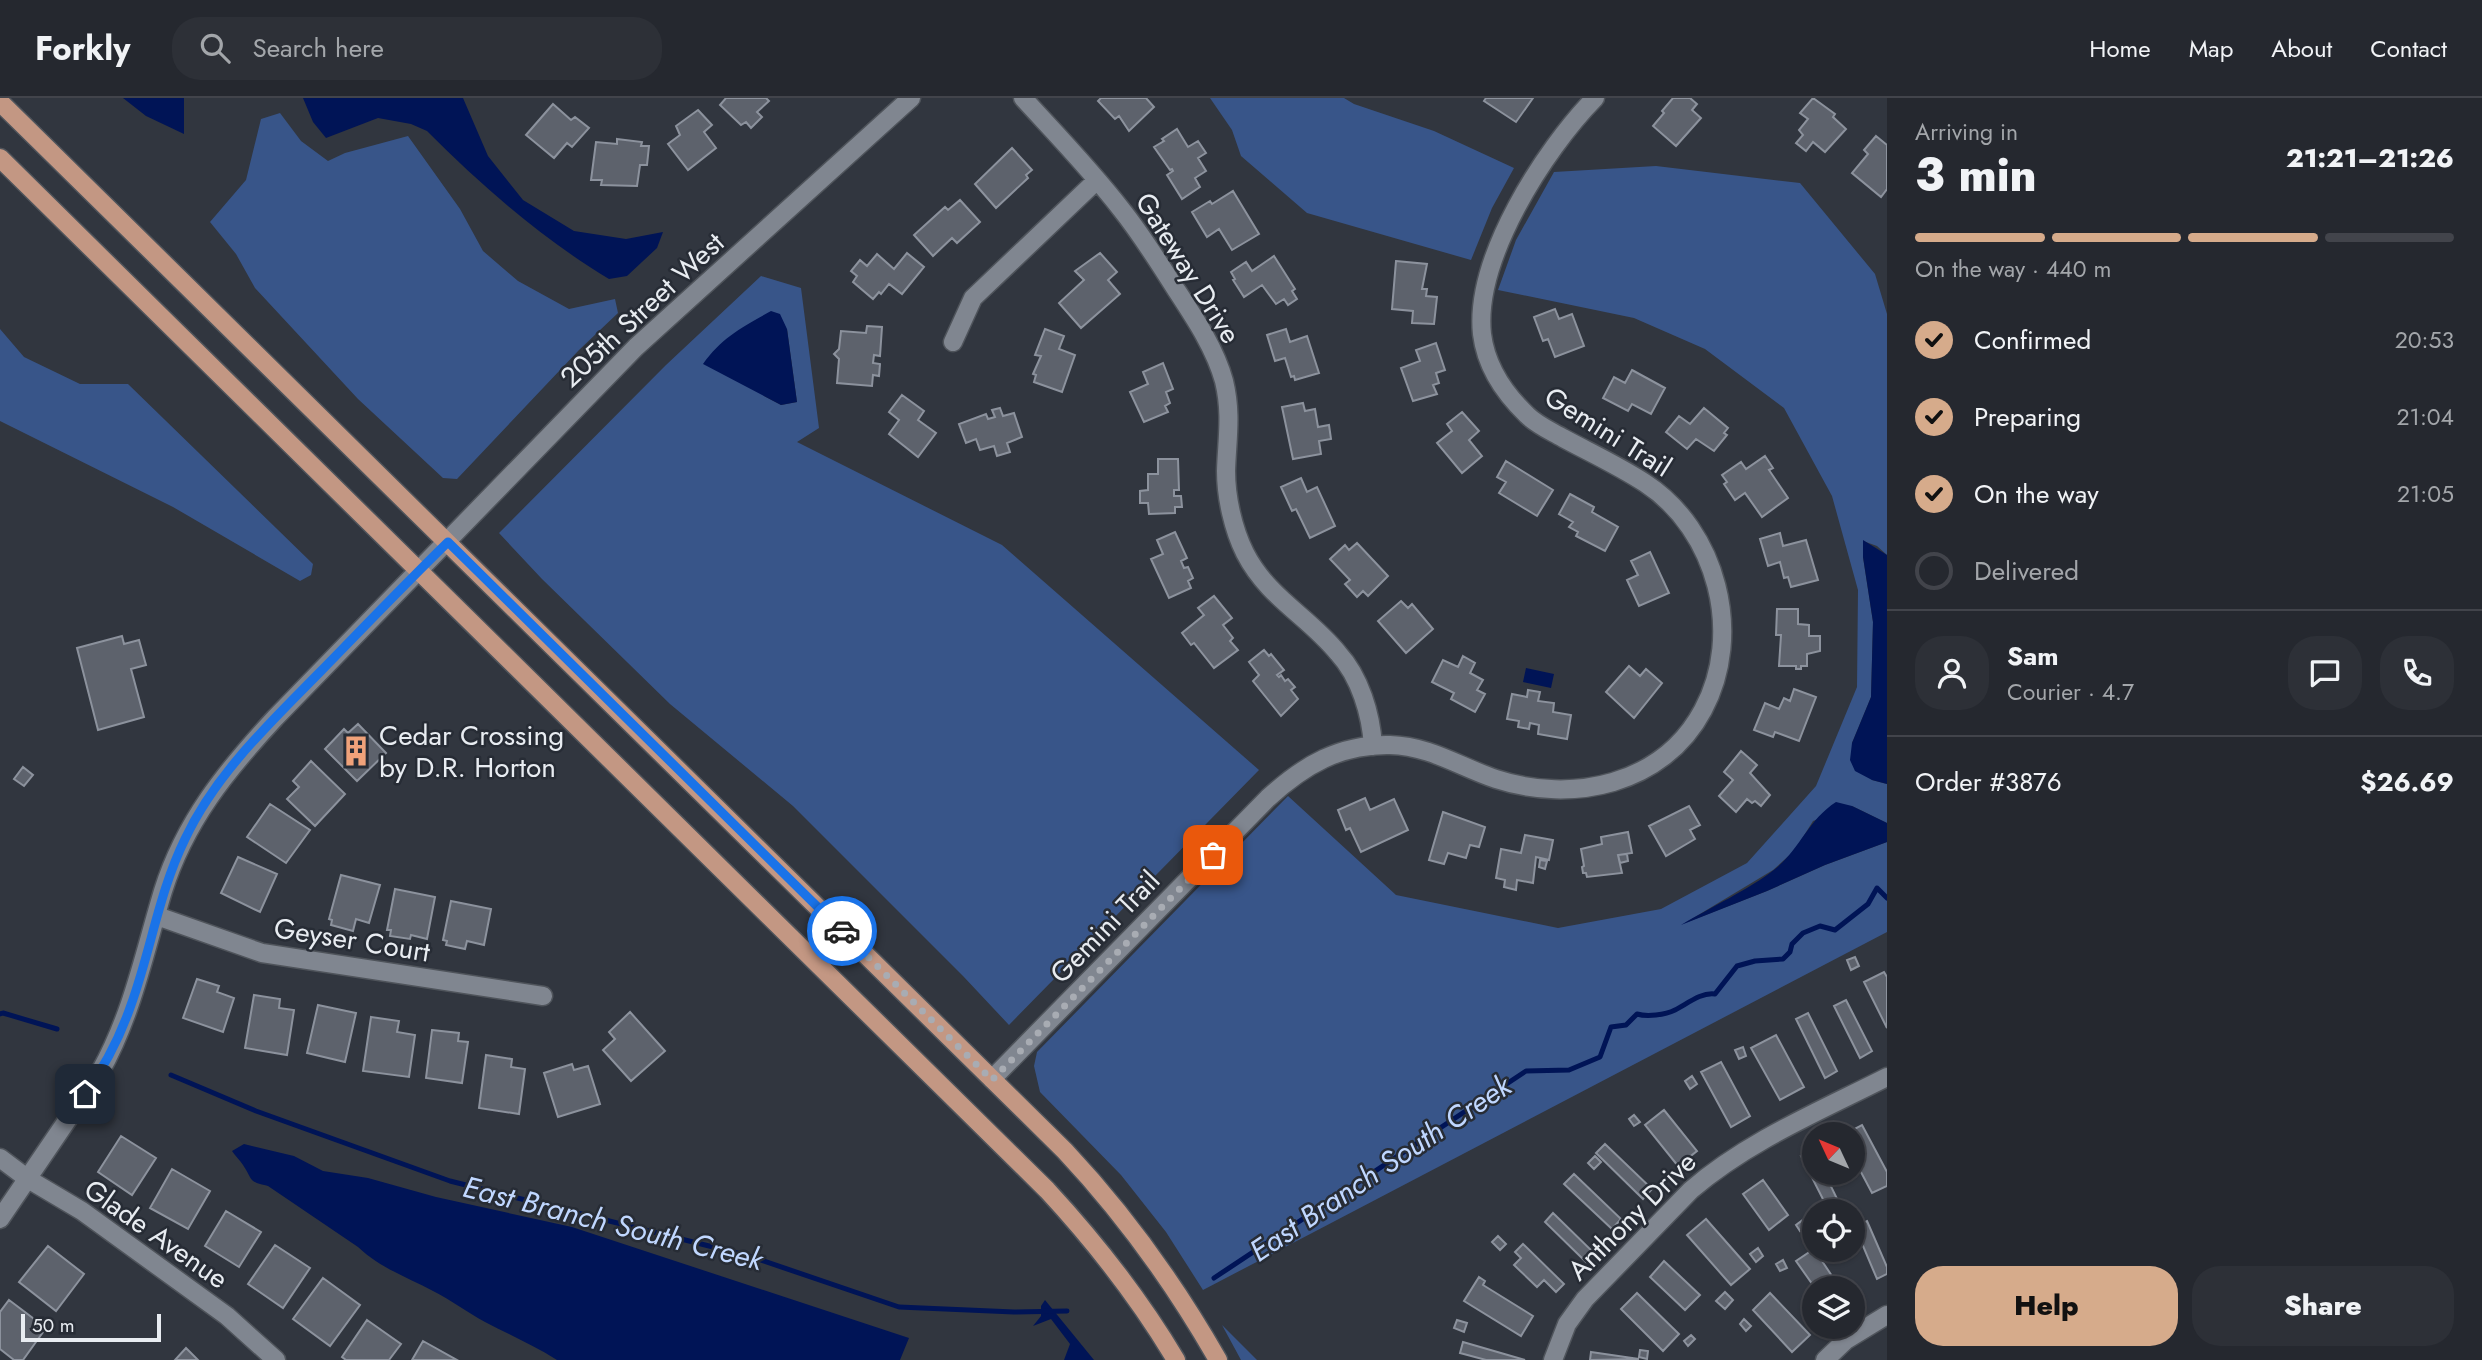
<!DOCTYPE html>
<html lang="en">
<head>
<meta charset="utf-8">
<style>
  :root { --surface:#25282f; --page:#2d3037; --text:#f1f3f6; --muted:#a3a6aa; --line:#42444b; --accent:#d6ab8b }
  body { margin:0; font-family:Jost,sans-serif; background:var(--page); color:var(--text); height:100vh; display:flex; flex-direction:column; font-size:26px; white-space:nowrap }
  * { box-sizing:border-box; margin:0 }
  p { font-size:23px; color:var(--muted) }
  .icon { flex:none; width:38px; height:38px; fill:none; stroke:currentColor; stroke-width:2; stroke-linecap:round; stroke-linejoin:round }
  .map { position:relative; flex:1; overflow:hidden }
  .details { display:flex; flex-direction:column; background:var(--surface); width:595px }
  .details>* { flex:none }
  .needle { width:46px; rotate:314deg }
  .fabs { position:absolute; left:1802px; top:1024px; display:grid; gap:14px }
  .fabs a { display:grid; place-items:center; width:63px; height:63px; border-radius:50%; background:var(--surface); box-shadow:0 2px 5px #0004,0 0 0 2px var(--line); font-size:35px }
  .scale { position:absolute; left:21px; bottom:18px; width:140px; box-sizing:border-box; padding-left:7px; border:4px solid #e8ecf1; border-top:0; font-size:19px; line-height:24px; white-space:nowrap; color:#e8ecf1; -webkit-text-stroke:5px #272c35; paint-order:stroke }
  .pin { position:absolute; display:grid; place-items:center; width:60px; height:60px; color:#fff; margin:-30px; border-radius:14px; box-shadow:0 4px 10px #0006 }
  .courier { position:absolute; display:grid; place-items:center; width:70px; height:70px; margin:-35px; border:5px solid #1a73e8; border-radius:50%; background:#fff; color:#222; box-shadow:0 2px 9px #0007 }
  .headline em { font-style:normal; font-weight:800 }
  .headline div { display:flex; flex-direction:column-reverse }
  .headline { display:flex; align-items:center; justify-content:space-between; height:119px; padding:0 28px }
  h1 { font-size:46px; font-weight:800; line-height:52px }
  .bar { display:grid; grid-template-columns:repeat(4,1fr); gap:10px 7px; align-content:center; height:84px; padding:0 28px }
  .bar i { height:9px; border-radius:5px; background:var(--line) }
  .bar .selected { background:var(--accent) }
  .bar p { grid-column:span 4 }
  .line { display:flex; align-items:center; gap:18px; padding:0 28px; border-top:2px solid var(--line) }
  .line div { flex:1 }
  .round { display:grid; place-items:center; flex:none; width:74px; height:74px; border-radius:28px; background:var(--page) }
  ol { padding:0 28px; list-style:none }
  li { display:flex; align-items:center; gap:21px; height:77px }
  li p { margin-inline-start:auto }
  li .icon { padding:7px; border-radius:50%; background:var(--accent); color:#111; stroke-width:4 }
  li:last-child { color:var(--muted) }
  li i { width:38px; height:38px; border:4px solid var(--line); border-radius:50% }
  .action { display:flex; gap:14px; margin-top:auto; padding:14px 28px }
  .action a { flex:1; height:80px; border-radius:28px; background:var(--accent); color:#111; font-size:28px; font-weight:800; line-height:80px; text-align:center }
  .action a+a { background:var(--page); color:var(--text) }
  header { display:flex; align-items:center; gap:42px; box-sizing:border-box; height:98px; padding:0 35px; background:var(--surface); border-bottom:2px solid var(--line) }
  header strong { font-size:33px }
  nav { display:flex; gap:38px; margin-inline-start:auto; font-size:24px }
  .search { width:490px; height:63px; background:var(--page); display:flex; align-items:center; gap:18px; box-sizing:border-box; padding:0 24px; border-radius:28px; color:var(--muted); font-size:26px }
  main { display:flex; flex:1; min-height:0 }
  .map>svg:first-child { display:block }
  .green { fill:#385589; fill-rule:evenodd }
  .water { fill:#001456 }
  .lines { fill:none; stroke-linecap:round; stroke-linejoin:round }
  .stream { stroke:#001456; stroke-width:5 }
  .building { fill:#5d626c; stroke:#8c929d; stroke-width:2 }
  .minor-casing { stroke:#4f545b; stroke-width:21 }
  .primary-casing { stroke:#4f545b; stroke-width:21 }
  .minor { stroke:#808690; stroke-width:18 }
  .primary { stroke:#c39783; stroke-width:18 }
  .done { stroke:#a8acb3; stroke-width:7; stroke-dasharray:0 12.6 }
  .route { stroke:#1a73e8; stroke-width:9 }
  .labels { text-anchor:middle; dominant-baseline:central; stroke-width:5; stroke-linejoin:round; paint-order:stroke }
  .street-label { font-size:28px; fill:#e8ecf1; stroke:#272c35 }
  .poi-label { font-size:28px; fill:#e8ecf1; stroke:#272c35; text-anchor:start }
  .water-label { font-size:30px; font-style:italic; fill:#c0d7ff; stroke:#272c35 }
</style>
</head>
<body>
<header>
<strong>Forkly</strong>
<div class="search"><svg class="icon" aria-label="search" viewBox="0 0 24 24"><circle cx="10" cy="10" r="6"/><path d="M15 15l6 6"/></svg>Search here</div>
<nav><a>Home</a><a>Map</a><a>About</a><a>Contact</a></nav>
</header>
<main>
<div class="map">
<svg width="1887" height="1262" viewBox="0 0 1887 1262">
  <rect width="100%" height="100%" fill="#31363f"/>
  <path class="green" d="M1210,0H1344L1354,6L1434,33L1514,70L1492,110L1471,162L1307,115L1241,58L1232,32Z
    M280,15L301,43L328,63L345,55L408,38L460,111L483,153L518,183L569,211L615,201L618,215L579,252L457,381L443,380L358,301L255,190L236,156L210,124L246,82L261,21Z
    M1656,68L1800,85L1875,176L1887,216V457L1877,448L1863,443V459L1873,524L1871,599L1852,645L1872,682L1887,686V725L1852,708L1813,723L1795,752L1773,772L1685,825L1767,793L1825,767L1887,744V834L1203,1192L1166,1134L1121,1077L1040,994L1034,968L1037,954L1288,698L1396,797L1558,830L1661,811L1747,765L1816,688L1857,589L1858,492L1832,398L1784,310L1705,251L1634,220L1498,192L1516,142L1554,74Z
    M761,178L801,190L819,330L797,344L1002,447L1259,672L1009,927L963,878L793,708L670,606L542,481L499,435L666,267ZM787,231L797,304L781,307L764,298Z
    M0,231L24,259L80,286H128L313,466L311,477L300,483L173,409L0,323Z
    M1222,1227L1257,1262H1241Z"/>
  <path class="water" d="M123,0H184V36L146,18Z
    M303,0H463L488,58L523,102L574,133L626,141L663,134L657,150L627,178L609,181C541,140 483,89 427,33L411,26L378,20L326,40L313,24Z
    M771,213L780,216L787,231L797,304L781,307L703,266C722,239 743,229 771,213Z
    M1863,442L1887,457V686L1872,682L1855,673L1850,662L1852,645L1871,599L1873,524L1863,459Z
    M1526,570L1554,576L1551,590L1523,584Z
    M1836,704L1852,708L1887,725V744L1825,767L1767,793L1681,827C1709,810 1750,791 1775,771C1800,751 1808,722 1836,704Z
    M244,1046L294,1058L323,1073L368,1080L436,1099L572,1129L909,1240L900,1262H557C533,1247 510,1237 485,1224C467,1214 451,1202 433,1193C407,1179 380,1170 358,1149L268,1088C248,1084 253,1082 243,1067C240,1062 235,1058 232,1053Z
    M1045,1202L1094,1262H1064L1070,1246L1051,1221L1033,1228L1041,1218V1208Z"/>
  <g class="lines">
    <path class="stream" d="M0,916L3,915L57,931
      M171,977L256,1013L450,1083L749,1158L899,1209L1014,1214L1067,1213
      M1214,1180L1526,973L1569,972L1600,959L1611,929L1626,927L1637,916C1647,919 1665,917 1675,912C1687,906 1701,894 1715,896L1737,868L1755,863L1783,861L1790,854L1792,846L1803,835L1820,828L1835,832L1868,806L1877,790L1887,800"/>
  </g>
  <path class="building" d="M726,0H766L769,3L757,14L762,19L751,30L746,24L741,27L720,7Z
    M1101,0H1146L1154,9L1129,33L1119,18L1115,21L1098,3Z
    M1486,0H1533L1516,24L1484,3Z
    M1673,0H1690L1697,6L1692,12L1701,20L1676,48L1653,28L1664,15L1662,13Z
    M1813,0L1835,16L1833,19L1846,31L1825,54L1813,44L1806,53L1796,45L1803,37L1799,32L1808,21L1800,15Z
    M553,6L571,22L575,19L589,30L572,49L567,45L554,60L526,37Z
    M698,12L712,27L704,34L716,50L688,72L668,46L680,37L676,28Z
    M1177,31L1188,49L1198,43L1206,55L1198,60L1206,73L1195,80L1200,89L1182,101L1167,77L1173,73L1172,71L1170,72L1154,49L1164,43L1162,41Z
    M1876,38L1887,47V91L1881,99L1852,75L1868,56L1864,52Z
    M617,41L642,44L641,48H649L647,67H640L637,88L601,87L602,82H591L596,44L617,46Z
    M1012,50L1032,72L1026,77L1028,80L996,110L975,86Z
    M1233,93L1259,136L1232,152L1219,131L1207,139L1192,114L1210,103L1212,106Z
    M960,102L980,124L957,145L952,140L933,158L914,137L945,109L948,112Z
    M907,155L924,169L902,196L889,186L881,196L879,194L873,201L853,184L857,178L851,173L860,162L867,168L877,156L894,171Z
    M1100,155L1117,174L1108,182L1120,196L1081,230L1059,205L1084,182L1075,173Z
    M1274,158L1295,191L1292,193L1297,201L1288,207L1284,201L1276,206L1262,187L1244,199L1233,182L1235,181L1231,174L1246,164L1252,173Z
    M1396,163L1427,166L1422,191H1427L1426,198L1437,199L1434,226L1412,225L1413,213L1392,211Z
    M1555,211L1559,221L1572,216L1584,248L1555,259L1548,241L1543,243L1534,219Z
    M867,228L882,229L880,258L874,257L873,265L880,266L879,278L873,277L872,288L837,285L839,261L834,256L839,251L841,233L866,235Z
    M1045,231L1064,238L1059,251L1075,257L1062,294L1034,284L1036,277L1033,276L1041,258L1035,257Z
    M1286,231L1290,244L1307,238L1319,275L1295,282L1294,278L1291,279L1285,260L1275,263L1267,237Z
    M1436,245L1445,272L1436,275L1439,285L1433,287L1437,296L1413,303L1401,270L1420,263L1416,252Z
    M1163,265L1173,291L1166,294L1170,305L1165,308L1168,314L1144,324L1130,294L1148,286L1143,274Z
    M1632,272L1665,290L1651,316L1632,306L1628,313L1603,300L1614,279L1625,285Z
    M902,297L924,313L918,322L936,335L918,359L889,336L899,322L889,314Z
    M1303,305L1305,313L1315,311L1318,329L1329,327L1331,341L1319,343L1321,356L1293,361L1282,309Z
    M1000,310L1003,318L1014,315L1022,339L1007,345L1010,354L997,358L994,348L980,352L976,341L966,345L959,326L986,316L988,321L995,319L992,312Z
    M1704,310L1728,330L1724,335L1727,337L1714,353L1696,341L1687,351L1666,334L1679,318L1690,326Z
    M1462,314L1479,333L1469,342L1482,358L1462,375L1437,345L1452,333L1447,326Z
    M1765,358L1773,370L1769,372L1788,400L1762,419L1745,395L1735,402L1724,386L1727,384L1722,377L1741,364L1746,371Z
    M1158,361H1178L1179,392H1174V398H1181L1182,409H1175V415L1149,416L1148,405H1140V393L1148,392V376H1158Z
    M1506,363L1553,392L1537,418L1499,395L1506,384L1497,379Z
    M1301,380L1307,394L1317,389L1335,428L1310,440L1296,411L1292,413L1281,389Z
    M1570,396L1594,409L1592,414L1618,429L1605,453L1576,438L1578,434L1569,429L1573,424L1559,416Z
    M1175,434L1187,460L1181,463L1184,470L1188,469L1193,480L1188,483L1191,490L1169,500L1151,461L1163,456L1157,442Z
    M1780,435L1783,448L1806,442L1818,482L1791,489L1788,479L1784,480L1780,464L1768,468L1760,441Z
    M1357,445L1388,478L1368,498L1363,493L1357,499L1345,486L1350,482L1330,461L1345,447L1349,452Z
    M1650,454L1669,495L1639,508L1627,482L1638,477L1631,463Z
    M1214,498L1232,520L1223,527L1233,540L1230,543L1238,552L1214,570L1194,545L1191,547L1182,535L1204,517L1198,510Z
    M1401,503L1408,510L1412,506L1433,531L1406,555L1378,523Z
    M1777,511H1798V526L1809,527V538H1820V553L1807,556V568H1801V571H1796V568H1779L1781,537H1776Z
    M122,538L124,546L139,542L146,567L131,571L144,619L98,632L77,550Z
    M1264,552L1269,558L1271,556L1284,572L1277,577L1279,579L1281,577L1285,583L1288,581L1295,589L1291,592L1298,601L1281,618L1253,583L1259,577L1249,564Z
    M1463,558L1475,565L1470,575L1483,582L1477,592L1485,596L1475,614L1451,601L1454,595L1432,584L1443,562L1458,569Z
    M1629,568L1640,578L1646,571L1662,585L1634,620L1606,594Z
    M1794,591L1816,599L1799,643L1775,634L1773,639L1754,632L1765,605L1779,611L1784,600L1790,603Z
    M1528,592L1540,594L1538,603L1554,605L1553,614L1571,617L1567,641L1538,636L1539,627L1530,625L1529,631L1518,629L1519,623L1507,621L1512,596L1527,599Z
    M358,626L386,655L357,683L325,651L344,631L348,635Z
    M1741,653L1757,667L1750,675L1770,697L1761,708L1755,703L1752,705L1747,701L1736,714L1719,698L1733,682L1724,674Z
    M311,663L345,696L315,728L287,701L299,689L293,683Z
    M23,669L33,677L24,688L14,681Z
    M1365,700L1370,712L1394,701L1408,732L1361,754L1350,730L1346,732L1338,712Z
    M270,706L310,732L286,765L247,739Z
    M1689,708L1700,727L1690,732L1695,741L1666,758L1649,728Z
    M1443,714L1485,729L1479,749L1470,747L1466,760L1448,755L1444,766L1429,762Z
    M1628,734L1632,755L1618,757L1622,775L1587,779L1586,775H1583L1582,769L1584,768L1581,751L1602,746L1601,739Z
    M1525,737L1553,742L1549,762L1536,759L1533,785L1517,782L1516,792L1504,789L1505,782L1496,780L1501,751L1521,755Z
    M1627,756L1628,763L1620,765L1618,757Z
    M238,759L277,776L260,814L221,795Z
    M1540,762L1547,763L1545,771L1539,769Z
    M341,777L380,787L369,825L356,821L353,833L331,827L332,822L329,821Z
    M395,791L435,799L427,841L411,837L410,841L390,838L391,832H387Z
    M451,803L491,811L484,847L467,843L465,851L446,847L447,843L443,842Z
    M1855,859L1859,868L1851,872L1847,862Z
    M1884,874L1887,879V930L1864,884Z
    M197,881L219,888L217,894L234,900L223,934L183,920Z
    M254,897L280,901L279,910L294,912L287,957L245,950Z
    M1846,902L1872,953L1860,960L1834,908Z
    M318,907L356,915L345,964L307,955Z
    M630,914L665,953L631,983L603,952L615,941L609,934Z
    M1808,915L1837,973L1825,980L1796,921Z
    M371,919L399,923L397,934L415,937L409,979L363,973Z
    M432,932L459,935L458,943L468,944L462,985L426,980Z
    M1776,937L1804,989L1780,1002L1751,950Z
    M1743,949L1746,958L1739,961L1735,952Z
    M486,957L512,961L511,969L525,971L519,1016L479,1010Z
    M1721,964L1750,1018L1731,1029L1701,974Z
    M572,966L574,972L588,968L600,1006L558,1019L544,975Z
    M1692,978L1697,986L1690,991L1685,983Z
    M1664,1012L1697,1053L1678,1068L1645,1027Z
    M1634,1017L1640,1024L1634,1028L1629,1021Z
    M1862,1027L1887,1074V1088L1872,1095L1853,1059V1036H1845Z
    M121,1038L156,1060L132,1097L98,1074Z
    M1605,1046L1652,1091L1643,1101L1596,1055Z
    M1813,1052L1815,1074H1824L1842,1111L1838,1113H1829L1801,1058Z
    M1595,1058L1601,1064L1594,1071L1588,1065Z
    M172,1071L210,1093L188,1131L150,1110Z
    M1574,1076L1621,1121L1612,1131L1564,1086Z
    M1763,1082L1788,1117L1769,1132L1743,1096Z
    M226,1113L261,1134L239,1169L205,1148Z
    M1553,1115L1594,1155L1586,1164L1545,1124Z
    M1706,1121L1750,1171L1731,1187L1687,1137Z
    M1804,1121L1808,1127L1800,1133L1796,1127Z
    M1867,1123L1887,1169V1176L1877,1181L1855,1129Z
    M1498,1138L1506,1146L1500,1152L1492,1144Z
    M1523,1146L1564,1186L1556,1194L1544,1182L1537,1189L1514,1167L1521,1160L1515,1154Z
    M275,1147L310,1170L283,1210L248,1186Z
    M48,1148L84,1176L56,1213L19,1184Z
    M1758,1150L1763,1158L1756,1164L1750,1156Z
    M1814,1151L1840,1190H1815L1796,1163Z
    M1783,1162L1787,1170L1780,1173L1776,1166Z
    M1664,1163L1700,1197L1685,1212L1650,1179Z
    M1479,1179L1485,1183L1483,1187L1533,1218L1521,1238L1464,1203Z
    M323,1180L360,1207L330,1248L293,1221Z
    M1725,1194L1733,1202L1725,1211L1716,1203Z
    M1637,1195L1679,1236L1663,1253L1621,1211Z
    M1770,1195L1810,1237L1792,1254L1753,1212Z
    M9,1202L46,1230L23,1262H14L0,1251V1214Z
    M1744,1221L1751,1228L1746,1233L1740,1226Z
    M367,1222L401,1246L389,1262H346L342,1259Z
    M1457,1222L1467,1225L1464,1234L1454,1230Z
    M1691,1237L1695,1241L1688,1248L1684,1243Z
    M423,1243L457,1262H412Z
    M1463,1244L1525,1262H1486L1460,1255Z
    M186,1250L198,1262H175Z
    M1640,1252L1648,1253L1647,1261L1639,1259Z
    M1591,1254L1639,1261L1590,1262Z"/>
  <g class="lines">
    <g class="minor-casing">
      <path id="minor" d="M1023,0C1056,36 1091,72 1121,111C1141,136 1158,163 1175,190C1194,219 1215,250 1224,283C1232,316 1227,341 1226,373C1226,399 1233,431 1245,455C1268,500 1308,518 1338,555C1360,579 1371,616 1373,648
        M953,244L973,200L1097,82
        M157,818L262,855L543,898
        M992,981L1268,700C1304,667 1340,646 1390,647C1430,648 1460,669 1496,681C1572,706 1663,687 1703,612C1744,536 1717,432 1645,385C1619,368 1591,355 1563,340C1551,333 1537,327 1527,317C1504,295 1486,268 1482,236C1474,161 1544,52 1595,0
        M0,1060L28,1081L82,1113L227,1218L276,1262
        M0,1121L100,974C132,917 144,856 163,793C185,723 226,673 275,620L636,249L911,0
        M1553,1262L1567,1226L1585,1201L1691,1092C1748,1043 1820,1013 1887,979
        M1825,1262L1846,1242L1887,1217"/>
    </g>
    <g class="primary-casing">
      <path id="primary" d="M0,4L1065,1053C1126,1118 1174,1185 1218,1262
        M0,60L1047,1092C1096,1145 1139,1200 1176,1262"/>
    </g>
    <use href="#minor" class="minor"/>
    <use href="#primary" class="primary"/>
  </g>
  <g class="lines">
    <path class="done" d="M842,833L992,982L1213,757"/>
    <path class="route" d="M85,996C105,968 120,939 131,907C151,852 159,794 185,741C216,675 271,624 321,573C363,530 405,486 448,444L842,833"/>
  </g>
  <defs>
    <g id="building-bare" transform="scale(2.415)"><path d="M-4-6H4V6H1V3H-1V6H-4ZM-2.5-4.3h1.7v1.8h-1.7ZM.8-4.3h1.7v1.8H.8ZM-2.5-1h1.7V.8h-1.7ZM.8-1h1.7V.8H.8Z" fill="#f0a27a" stroke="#272c35" stroke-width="2.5" paint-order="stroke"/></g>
  </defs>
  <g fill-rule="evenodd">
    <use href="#building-bare" x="356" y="653"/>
  </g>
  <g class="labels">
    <g class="street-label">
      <text transform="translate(1188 170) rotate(58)">Gateway Drive</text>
      <text transform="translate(642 212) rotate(-43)">205th Street West</text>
      <text transform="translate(1608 334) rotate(32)">Gemini Trail</text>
      <text transform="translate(1105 829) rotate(-46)">Gemini Trail</text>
      <text transform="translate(352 842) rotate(9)">Geyser Court</text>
      <text transform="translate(1632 1118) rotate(-45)">Anthony Drive</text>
      <text transform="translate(156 1136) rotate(35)">Glade Avenue</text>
    </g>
    <g class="poi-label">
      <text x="379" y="637">Cedar Crossing<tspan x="379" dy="32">by D.R. Horton</tspan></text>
    </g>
    <g class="water-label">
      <text transform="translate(1380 1070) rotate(-34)">East Branch South Creek</text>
      <text transform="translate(613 1125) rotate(14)">East Branch South Creek</text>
    </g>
  </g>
</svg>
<div class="fabs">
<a><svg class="needle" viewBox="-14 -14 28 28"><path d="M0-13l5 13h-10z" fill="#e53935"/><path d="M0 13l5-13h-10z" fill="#a3a6aa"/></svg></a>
<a><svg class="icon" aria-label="locate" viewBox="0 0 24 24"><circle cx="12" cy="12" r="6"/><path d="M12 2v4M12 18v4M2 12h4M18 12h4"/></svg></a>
<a><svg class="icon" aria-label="layers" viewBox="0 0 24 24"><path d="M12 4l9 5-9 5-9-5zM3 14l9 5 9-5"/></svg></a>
</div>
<div class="scale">50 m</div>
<div class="pin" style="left:1213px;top:757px;background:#ea580c"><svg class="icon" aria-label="bag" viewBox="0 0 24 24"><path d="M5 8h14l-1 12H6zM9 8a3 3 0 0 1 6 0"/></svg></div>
<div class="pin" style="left:85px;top:996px;background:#1f2937"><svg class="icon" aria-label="home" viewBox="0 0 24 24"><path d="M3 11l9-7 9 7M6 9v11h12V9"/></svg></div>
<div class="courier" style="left:842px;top:833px"><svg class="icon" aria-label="car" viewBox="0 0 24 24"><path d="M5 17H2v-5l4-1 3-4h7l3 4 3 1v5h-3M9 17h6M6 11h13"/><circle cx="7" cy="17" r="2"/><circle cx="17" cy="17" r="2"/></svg></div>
</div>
<section class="details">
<div class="headline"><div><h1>3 min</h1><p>Arriving in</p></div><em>21:21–21:26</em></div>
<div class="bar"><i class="selected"></i><i class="selected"></i><i class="selected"></i><i></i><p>On the way · 440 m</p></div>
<ol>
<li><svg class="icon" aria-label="check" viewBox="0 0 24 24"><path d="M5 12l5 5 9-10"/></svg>Confirmed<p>20:53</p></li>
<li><svg class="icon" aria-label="check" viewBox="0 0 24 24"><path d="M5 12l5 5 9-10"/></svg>Preparing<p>21:04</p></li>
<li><svg class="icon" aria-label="check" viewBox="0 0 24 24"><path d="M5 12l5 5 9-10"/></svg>On the way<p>21:05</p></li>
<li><i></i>Delivered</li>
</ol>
<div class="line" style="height:126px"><a class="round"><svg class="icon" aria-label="person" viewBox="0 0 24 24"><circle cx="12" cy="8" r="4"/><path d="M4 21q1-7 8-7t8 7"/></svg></a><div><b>Sam</b><p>Courier · 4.7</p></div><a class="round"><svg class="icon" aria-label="chat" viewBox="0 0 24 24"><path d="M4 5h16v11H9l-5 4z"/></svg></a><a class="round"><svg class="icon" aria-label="phone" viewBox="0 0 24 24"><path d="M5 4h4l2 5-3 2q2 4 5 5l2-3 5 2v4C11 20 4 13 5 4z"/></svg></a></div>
<div class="line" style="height:91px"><div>Order #3876</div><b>$26.69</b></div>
<div class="action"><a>Help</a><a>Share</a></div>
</section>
</main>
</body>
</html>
